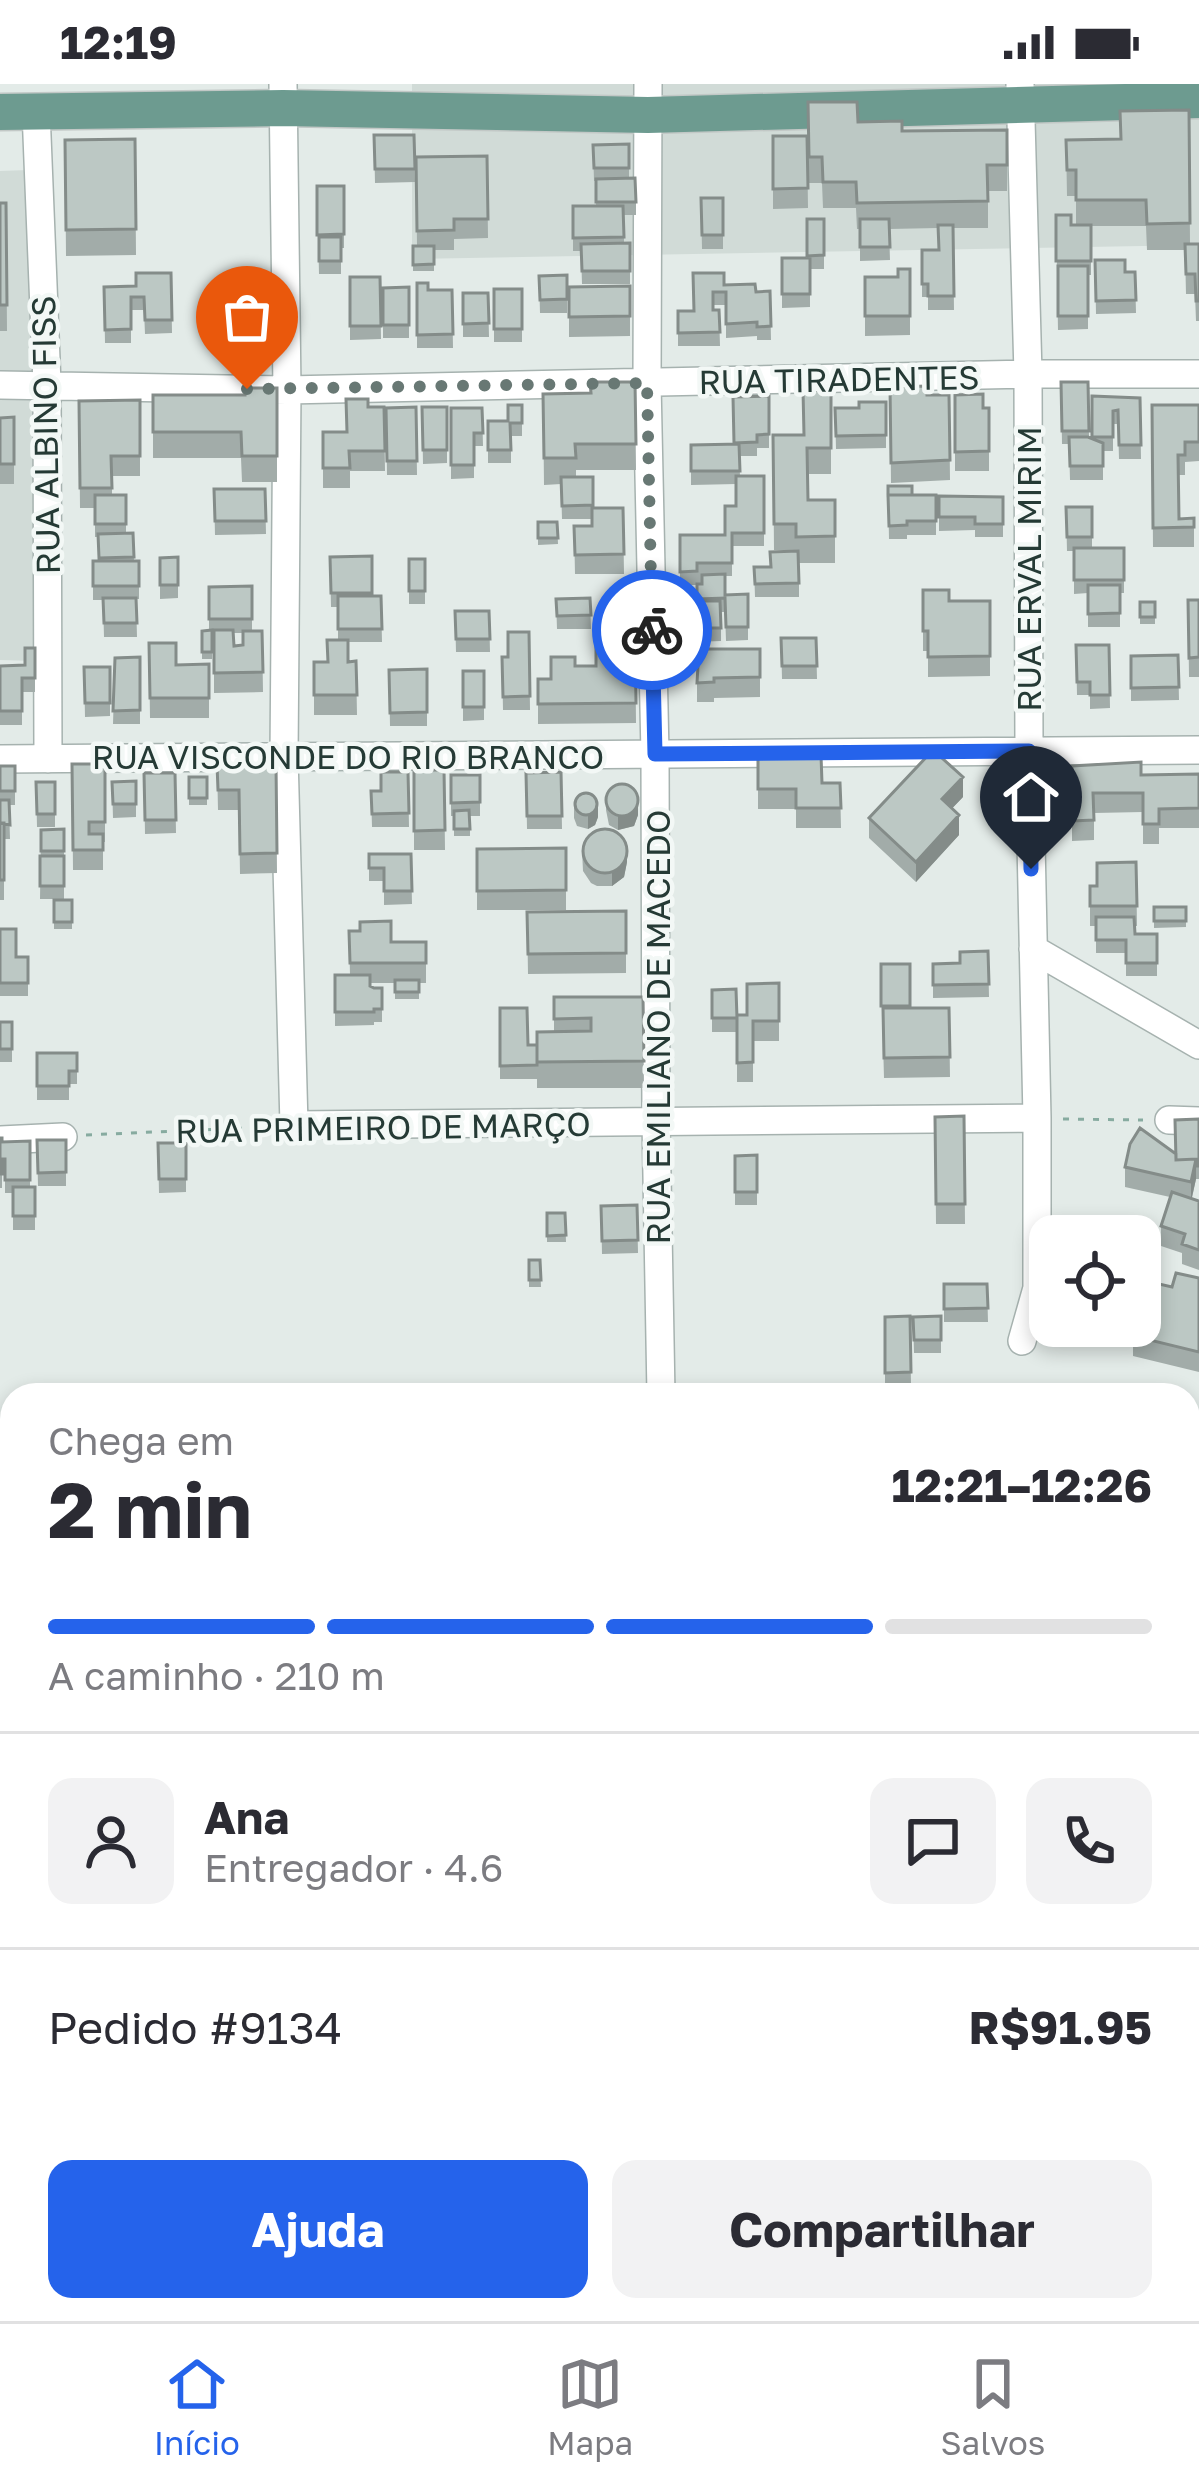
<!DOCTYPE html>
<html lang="pt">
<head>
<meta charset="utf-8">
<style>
  :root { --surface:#fff; --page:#f2f2f3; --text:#2b2b33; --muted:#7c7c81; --line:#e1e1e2; --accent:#2563eb }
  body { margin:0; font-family:"Golos Text",sans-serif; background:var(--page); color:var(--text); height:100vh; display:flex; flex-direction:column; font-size:45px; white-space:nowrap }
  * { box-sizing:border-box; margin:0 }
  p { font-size:39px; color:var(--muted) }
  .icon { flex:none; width:66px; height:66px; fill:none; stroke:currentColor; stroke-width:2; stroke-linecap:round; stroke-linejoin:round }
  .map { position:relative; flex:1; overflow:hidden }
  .side { position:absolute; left:0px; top:1299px; width:1200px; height:939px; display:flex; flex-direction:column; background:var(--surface); border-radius:36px 36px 0 0; box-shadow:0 6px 18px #0003 }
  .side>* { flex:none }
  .buttons { position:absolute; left:1029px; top:1131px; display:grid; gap:24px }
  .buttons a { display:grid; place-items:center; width:132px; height:132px; border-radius:24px; background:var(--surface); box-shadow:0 6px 18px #0003; font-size:60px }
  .pin { position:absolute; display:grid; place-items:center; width:102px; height:102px; color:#fff; margin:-123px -51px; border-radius:50% 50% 50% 0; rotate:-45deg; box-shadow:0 0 12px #0007 }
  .pin .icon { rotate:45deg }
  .courier { position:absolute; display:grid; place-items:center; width:120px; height:120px; margin:-60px; border:9px solid #2563eb; border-radius:50%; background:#fff; color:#222; box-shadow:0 3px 15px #0007 }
  .head em { font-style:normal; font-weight:700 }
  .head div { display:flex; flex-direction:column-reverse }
  .head { display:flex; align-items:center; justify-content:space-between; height:204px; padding:0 48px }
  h1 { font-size:78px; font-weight:700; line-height:90px }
  .bar { display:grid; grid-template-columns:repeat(4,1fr); gap:18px 12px; align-content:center; height:144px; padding:0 48px }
  .bar i { height:15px; border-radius:9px; background:var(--line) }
  .bar .active { background:var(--accent) }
  .bar p { grid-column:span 4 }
  .line { display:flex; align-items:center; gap:30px; padding:0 48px; border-top:3px solid var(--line) }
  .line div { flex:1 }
  .round { display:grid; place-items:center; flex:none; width:126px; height:126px; border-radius:24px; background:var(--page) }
  .cta { display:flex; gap:24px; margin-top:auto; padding:24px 48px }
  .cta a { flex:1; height:138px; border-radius:24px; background:var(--accent); color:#fff; font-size:48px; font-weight:700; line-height:138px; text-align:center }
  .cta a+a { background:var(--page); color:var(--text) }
  .status { display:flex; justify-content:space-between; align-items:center; height:84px; padding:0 60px; background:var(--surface); direction:ltr }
  .status svg { height:33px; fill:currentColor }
  .menu { display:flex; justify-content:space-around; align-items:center; height:168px; border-top:3px solid var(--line); background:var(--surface); font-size:33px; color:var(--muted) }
  .menu a { display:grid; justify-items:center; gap:6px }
  .menu .active { color:var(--accent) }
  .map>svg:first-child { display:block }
  .built { fill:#d1dbd7 }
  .green { fill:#bfd9c6 }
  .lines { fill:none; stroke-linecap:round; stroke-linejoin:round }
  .minor-casing { stroke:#a6b2af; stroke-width:30 }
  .major-casing { stroke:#c2c8c6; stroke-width:39 }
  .path { stroke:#87aba0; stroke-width:3; stroke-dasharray:6 9; stroke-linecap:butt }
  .minor { stroke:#fff; stroke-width:27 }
  .major { stroke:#6d9b90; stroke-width:36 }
  .wall { fill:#a2aca9; fill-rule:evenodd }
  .shaded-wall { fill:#848c89 }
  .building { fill:#bcc8c4; stroke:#848c89; stroke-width:3 }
  .done { stroke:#687874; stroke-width:12; stroke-dasharray:0 21.6 }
  .route { stroke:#2563eb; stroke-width:15 }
  .labels { text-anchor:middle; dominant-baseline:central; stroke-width:9; stroke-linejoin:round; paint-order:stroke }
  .street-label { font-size:33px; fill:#253a35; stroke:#f3f8f6 }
</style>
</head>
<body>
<div class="status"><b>12:19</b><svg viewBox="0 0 49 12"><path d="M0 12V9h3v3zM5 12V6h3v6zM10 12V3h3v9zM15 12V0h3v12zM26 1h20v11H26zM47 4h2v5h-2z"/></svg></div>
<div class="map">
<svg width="1199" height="2237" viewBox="0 0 1199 2237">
  <rect width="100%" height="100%" fill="#e3ebe8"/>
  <path class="built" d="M412,0H1199V161L412,175Z
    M28,86L36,577L0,576V87Z
    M0,1770L12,1772V2226H213L210,2237H0Z"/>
  <path class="green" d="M0,1729H12V2226H59L54,2237H0Z"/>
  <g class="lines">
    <g class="minor-casing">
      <path id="minor" d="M283,0L287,306L284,672L294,1041L1037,1034
        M648,0L647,299L655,670L656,1037L661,1311
        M1020,0L1028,290L1029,667L1037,1034V1204L1022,1257
        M36,27L47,300L48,675
        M0,301L287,306L1028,290H1199
        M0,675L1199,666
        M1033,865L1199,961
        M1169,1036L1199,1037
        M0,1056L63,1053
        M1188,1797H1199"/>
    </g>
    <g class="major-casing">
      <path id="major" d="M0,28L283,24L648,31L1199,16
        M1188,2037L1199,2028
        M1023,2237L1035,2226"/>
    </g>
    <path class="path" d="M1063,1035L1143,1036
      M86,1051L268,1043"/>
    <use href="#minor" class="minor"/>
    <use href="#major" class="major"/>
  </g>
  <path class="wall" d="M808,18L858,38L902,47L1007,46V107H988V144H953L954,226H928V213H922V166H938V144L889,145L890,176L860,177V145H857L856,124H823L822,99H809Z
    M1189,26L1190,160H1199V237H1196L1195,210H1186L1185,166H1147L1146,142H1091V191H1088V245L1058,246L1056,131L1071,141H1076V112H1067L1066,56L1121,55Z
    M374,51H414L415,98L375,99Z
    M773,52H807L808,124L773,125Z
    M135,55L136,171L66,172L65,56Z
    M629,60V95L636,118V131H624V160L630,159V200H582L581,167H573V122H596V97H594L593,61Z
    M487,72L488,154L454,155V166H434V187H413V162H417L416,73Z
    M317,102H344V164H341V190H319Z
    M701,114H723V165H702Z
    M0,119H6L7,247H0Z
    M807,135H824V185H810V223L782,224V174H807Z
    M1095,176L1125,188H1135L1136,229L1096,230Z
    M910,185V251L865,252V193H898Z
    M171,189L172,249L145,250L144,226H131V259H105L104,203L136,202Z
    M693,189L724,201L756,208L770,207L771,256H757V252L726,254V221H713V226H719L720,262H678V227H694Z
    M567,191V229H540L539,192Z
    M350,193H380L381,255L350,256Z
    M417,199L428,206H452L453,264H417Z
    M630,202V252L569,253V203Z
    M409,203V254H383V204Z
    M494,205H522V258H494Z
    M463,209H488L489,253H463Z
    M635,298L636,386H576V393H593V424H623L624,490H575L574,442H592V435H562L561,400L544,401L543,310L591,309Z
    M1061,298H1088L1089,353L1092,354V312L1140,314L1141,375H1119L1118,340H1113V367H1103V396H1070L1069,360H1062Z
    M890,303L927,311H949L950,396L891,399Z
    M277,304V398H242L241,374H153V311H245Z
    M831,306V390H807L808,416H835V479H799V513H755L754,483H770L796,467V466H774L773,351H803Z
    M955,311L983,324H989V387H955Z
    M769,312V364H757V372H739L740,392H764V462H732V492H725V511L748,510V556L726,557L725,528H721V557L693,558V517H697V501H680V451H725L736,422V400L691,401V361L734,360Z
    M140,316V392H112V411H126V449H133L134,477H139V515H136L137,553H104L103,516H93V477H99L98,453H95V424H80L79,317Z
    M886,318V364L836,365L835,324H859Z
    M522,321V352H511V379H488V337H508Z
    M1152,321H1199V377L1185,378V391H1178L1179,435L1194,434V463H1153Z
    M368,323H384L385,387H350V404H323V348H347Z
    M416,323L417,391H387L386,324Z
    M422,323H447V379L423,380Z
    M451,324H482L483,362H474V394L451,395Z
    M14,333V400H0V334Z
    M888,402L912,411H936V451H907V455H889Z
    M214,405H265L266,450L215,451Z
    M939,412L1003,413V453H975V446L939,447Z
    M1066,423H1092V464H1124V509H1120V543H1088V509L1074,510V467H1067Z
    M538,438H557L558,460L538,461Z
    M372,472V512H381L382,558H348V578L356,577L357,631H314V578H327L338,556V523H331L330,473Z
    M178,473V514L160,515V474Z
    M409,475H425V520H409Z
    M252,502V547H262L263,608L214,609V549H212V575H202V547L209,546V503ZM234,549H243V561L234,562Z
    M923,506L949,517H990V592L928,593V567H923Z
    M590,514L591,545H557L556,515Z
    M1188,516H1199V593H1189Z
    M1140,518H1155V540H1140Z
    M455,527H489L490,568H456Z
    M635,544L636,639L538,640V595H551L575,582H596Z
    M529,548L530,626H503L502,573H508Z
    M781,554H816L817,595H782Z
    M149,559L176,581L209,580V634H150Z
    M1076,561H1109L1110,624L1090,625V611H1077Z
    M35,564V608H22V641H0V582L25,581Z
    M760,565V613L714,614V618H697V599Z
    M1178,571L1179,616L1131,617V572Z
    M140,573V640H113L115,574Z
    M84,583H110V632L85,633Z
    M427,585V642H390L389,586Z
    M463,587H484V636L463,637Z
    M758,672L822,699H840L841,744H796V725H758Z
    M72,680H105V758H103V786H73Z
    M217,680H276L277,789L240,790L239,726H218Z
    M0,682H15V721H9L10,755H4V816H0Z
    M1072,682L1141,691L1199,690V744H1159V760H1143V728L1094,729V756L1072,757Z
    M414,686H444L445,766H414Z
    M408,688L409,743H372L371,707H381Z
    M561,688L562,745H527L526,689Z
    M144,689H175L176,749L145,750Z
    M451,691H480V732H470V752H454V732H451Z
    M189,693H207V721H189Z
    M136,697V733L113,734L112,698Z
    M36,698H55V743H37Z
    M606,712L638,731L634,742L618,746L609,741L606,726Z
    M963,713L952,724L959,751L916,798L869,754V734Z
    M574,721L598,733L595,741L588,745L577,742L574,734Z
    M64,745V815H40L41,746Z
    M566,764V826H477V765Z
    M582,766L627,778L624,793L612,802H597L591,799L583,787Z
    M369,770H411L412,820L384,821V797H369Z
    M1136,778L1137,842H1135V850H1157V892H1126V869H1096V842H1090V802H1097Z
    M54,816H72V845H54Z
    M1154,823H1186V843L1154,844Z
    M626,827V889L528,890L527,828Z
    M0,845L16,873H28V912H0Z
    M349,847L391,858H426V899H419V915H395V899H370V902L374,904H382V938H374V941L335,942V891H350Z
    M988,867L989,913L933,914V880L960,879Z
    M881,880H910V924H949L950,993L884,994Z
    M779,899V957H753V998H737V945V948H712V906L737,931H747Z
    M554,913H643L644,1004H537V995H500V924L528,961H537L554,948Z
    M0,938H12V978H0Z
    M37,969H77V1000H69V1016H37Z
    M964,1032L965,1140H936L935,1033Z
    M1199,1035V1095H1196L1192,1114L1199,1117V1186L1182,1180V1169L1161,1162V1142L1170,1113L1125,1103V1083L1176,1070Z
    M0,1054L2,1058L30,1057V1103H35V1146H13V1109H5V1089H2V1104H0Z
    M37,1056H66V1102H38Z
    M158,1059H186V1108L159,1109Z
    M757,1071V1121H735V1072Z
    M637,1121L638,1169L602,1170L601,1122Z
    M547,1129H565L566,1158H547Z
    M529,1176H540L541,1203H529Z
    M1199,1194V1288L1133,1272V1252L1172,1203Z
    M944,1200H987L988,1238H944Z
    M910,1232L911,1302H885V1233Z
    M941,1232V1269H914L913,1233Z"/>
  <path class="shaded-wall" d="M963,693V713L942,735V715Z
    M638,718V731L634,742L618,746V733Z
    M598,720V733L595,741L588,745V732Z
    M959,731V751L916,798V778Z
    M627,765V778L624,793L612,802V789Z
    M1196,1075V1095L1191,1117V1098Z
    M1197,1961V1981L1188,1985V1965Z
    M1198,2109V2115L1188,2127V2120Z"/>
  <path class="building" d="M808,18H857L858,38L902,37V47L1007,46V81H987L988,117L857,119L856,98H823L822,73H809Z
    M1189,26L1190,139L1147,140L1146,116H1076V86H1067L1066,56L1121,55L1120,27Z
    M374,51H414L415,85H375Z
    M773,52H807L808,104L773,105Z
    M135,55L136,145L66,146L65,56Z
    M629,60V84H594L593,61Z
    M487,72L488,135H454V146L417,147L416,73Z
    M635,94L636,118H596V95Z
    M317,102H344V150L317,151Z
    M701,114H723V151H702Z
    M0,119H6L7,221H0Z
    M573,122H623L624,153L573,154Z
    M1056,131H1071V141H1091V177H1056Z
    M807,135H824V171L807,172Z
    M860,135H889L890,163H860Z
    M938,141H953L954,212H928V200H922V166H939Z
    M319,153H341V177H319Z
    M630,159V187H582L581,160Z
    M1185,160H1199V217H1196L1195,190H1186Z
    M413,162H434V180L413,181Z
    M782,174H810V210H782Z
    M1095,176H1125V188H1135L1136,216L1096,217Z
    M1058,182H1088V232H1058Z
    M898,185H910V232H865V193H898Z
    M136,189H171L172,236H145L144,213H131V245L105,246L104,203L136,202Z
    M693,189H724V201L755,200L756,208L770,207L771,242L757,243V238L726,240V208H713V226H719L720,248L678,249V227H694Z
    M567,191V215L540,216L539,192Z
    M350,193H380L381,242H350Z
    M417,199H428V206H452L453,250L417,251Z
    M630,202V232L569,233V203Z
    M409,203V241H383V204Z
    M494,205H522V245H494Z
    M463,209H488L489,239L463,240Z
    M590,298H635L636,360H575L576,374H544L543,310L591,309Z
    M1061,298H1088L1089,347H1062Z
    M927,302V311H949L950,376L891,379L890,303Z
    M245,304H277V372H242L241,348H153V311H245Z
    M803,306H831V364H807L808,416H835V452L796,453V440H774L773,351H804Z
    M983,310V324H989V367L955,368V311Z
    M769,312V350L757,351V358L734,359L733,313Z
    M1092,312L1140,314L1141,361H1119L1118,326L1113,327V353H1092Z
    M346,315H368V323H384L385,367H349L350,384H323V348H347Z
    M140,316V372H111L112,404H80L79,317Z
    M859,318H886V351L836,352L835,324H859Z
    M508,321H522V339H510L511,366H488V337H508Z
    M1152,321H1199V358H1185V371H1178L1179,435L1194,434V443L1153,444Z
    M416,323L417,377H387L386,324Z
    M422,323H447V366H423Z
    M451,324H482L483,349H474V381H451Z
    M14,333V380H0V334Z
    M1069,353H1088L1103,359V382H1070Z
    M739,360L740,387H691V361Z
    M736,392H764V449H732V479H697V487L680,488V451H725V422H736Z
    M561,393H593V421L562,422Z
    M888,402H912V411H888Z
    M214,405H265L266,437H215Z
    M95,411H126V440H95Z
    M888,411H936V437H907V441L889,442Z
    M939,412L1003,413V440H975V433H939Z
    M1066,423H1092V453H1067Z
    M592,424H623L624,470L575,471L574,442H592Z
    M538,438H557L558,454H538Z
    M133,449L134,473L99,474L98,450Z
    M1074,464H1124V496H1074Z
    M798,467L799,499L755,500L754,483H771L770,468Z
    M372,472V509H331L330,473Z
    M178,473V501H160V474Z
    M409,475H425V507H409Z
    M93,477H139V502H93Z
    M725,490V511L748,510V543H726L725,514L697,515V500H702V491Z
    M1088,501H1120V529L1088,530Z
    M252,502V535H209V503Z
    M923,506H949V517H990V572L928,573V547H923Z
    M338,512H381L382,545H338Z
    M103,514H136L137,539H104Z
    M590,514L591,531L557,532L556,515Z
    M1188,516H1199V573L1189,574Z
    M693,517H720L721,544H693Z
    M1140,518H1155V533H1140Z
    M455,527H489L490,555H456Z
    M635,544L636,619L538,620V595H551V573H575V582H596V545Z
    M212,546V568H202V547Z
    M214,546H233L234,562L243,561V547H262L263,588L214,589Z
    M508,548H529L530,612L503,613L502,573H508Z
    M781,554H816L817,582H782Z
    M327,556H348V578L356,577L357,611H314V578H328Z
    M149,559H176V581L209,580V614H150Z
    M1076,561H1109L1110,611H1090V598H1077Z
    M25,564H35V594H22V627H0V582L25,581Z
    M699,565H760V593L714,594V598L697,599Z
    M1178,571L1179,603L1131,604V572Z
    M140,573V626L113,627L115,574Z
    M84,583H110V619H85Z
    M427,585V628L390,629L389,586Z
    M463,587H484V623H463Z
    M933,666L963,693L942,715L959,731L916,778L869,734Z
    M821,671L822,699H840L841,724H796V705H758V672Z
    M1141,678V691L1199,690V724L1159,725V740H1143V709H1093L1094,736L1072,737V682Z
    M72,680H105V738H89V750H103V766H73Z
    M217,680H276L277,769L240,770L239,706H218Z
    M0,682H15V707H0Z
    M414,686H444L445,746L414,747Z
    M381,688H408L409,729L372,730L371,707H381Z
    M561,688L562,732H527L526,689Z
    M144,689H175L176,736H145Z
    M451,691H480V718L451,719Z
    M189,693H207V714H189Z
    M136,697V720H113L112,698Z
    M36,698H55V730H37Z
    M606 716a16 16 0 1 1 32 0a16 16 0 1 1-32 0Z
    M575 720a11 11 0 1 1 22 0a11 11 0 1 1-22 0Z
    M0,716H9L10,741L0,739Z
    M469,726L470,745H454V727Z
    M0,739H4V796H0Z
    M64,745V767H41V746Z
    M583 767a22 22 0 1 1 44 0a22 22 0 1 1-44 0Z
    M566,764V806L477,807V765Z
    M369,770H411L412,807H384V784H369Z
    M40,772H64V802H40Z
    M1136,778L1137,822H1090V802H1097V779Z
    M54,816H72V838H54Z
    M1154,823H1186V837H1154Z
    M626,827V869L528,870L527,828Z
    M1096,833H1134L1135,850H1157V879H1126V856H1096Z
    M391,837V858H426V879H350L349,847H360V838Z
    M0,845H16V873H28V899H0Z
    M988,867L989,900L933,901V880L960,879V868Z
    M881,880H910V922H881Z
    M335,891H370V902L374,904H382V925H374V928H335Z
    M395,896H419V908H395Z
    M779,899V937H753V978L737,979V931H747V900Z
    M736,905L737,934H712V906Z
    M554,913H643L644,977L537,978V948L591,947V934L554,935Z
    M500,924H527L528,961H537V981L500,982Z
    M883,924H949L950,973L884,974Z
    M0,938H12V965H0Z
    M37,969H77V987H69V1002H37Z
    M964,1032L965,1120H936L935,1033Z
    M1199,1035V1082H1196V1075L1176,1076L1175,1036Z
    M1140,1044L1176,1070V1076L1196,1075L1191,1098L1125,1083L1130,1060Z
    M0,1054H2V1058L30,1057V1096H5V1075H2V1090H0Z
    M37,1056H66V1088L38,1089Z
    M158,1059H186V1095H159Z
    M757,1071V1108H735V1072Z
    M13,1103H35V1132H13Z
    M1172,1108L1199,1117V1166L1182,1160L1185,1150L1161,1142Z
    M637,1121L638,1156L602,1157L601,1122Z
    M547,1129H565L566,1151L547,1152Z
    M529,1176H540L541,1196H529Z
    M1176,1189L1199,1194V1268L1133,1252L1135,1242H1140V1221L1146,1197L1172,1203Z
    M944,1200H987L988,1224L944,1225Z
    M910,1232L911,1288L885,1289V1233Z
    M941,1232V1256H914L913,1233Z
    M1188,1943L1197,1961L1188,1965Z
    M1188,2100L1198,2109L1188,2120Z
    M1094,2228H1123V2237H1094Z"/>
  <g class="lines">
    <path class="done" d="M247,305L647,299L652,546"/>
    <path class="route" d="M652,546L655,670L1029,667L1031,785"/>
  </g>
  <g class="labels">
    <g class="street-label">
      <text transform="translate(839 295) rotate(-1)">RUA TIRADENTES</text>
      <text transform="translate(45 351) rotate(-91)">RUA ALBINO FISS</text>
      <text transform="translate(1028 485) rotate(-90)">RUA ERVAL MIRIM</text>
      <text x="348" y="672">RUA VISCONDE DO RIO BRANCO</text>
      <text transform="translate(657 943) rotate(-90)">RUA EMILIANO DE MACEDO</text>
      <text transform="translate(383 1043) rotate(-1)">RUA PRIMEIRO DE MARÇO</text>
    </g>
  </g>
</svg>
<div class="buttons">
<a><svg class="icon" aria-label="locate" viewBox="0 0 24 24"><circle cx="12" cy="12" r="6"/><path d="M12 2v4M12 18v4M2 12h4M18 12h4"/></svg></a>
</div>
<div class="pin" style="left:247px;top:305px;background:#ea580c"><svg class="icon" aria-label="bag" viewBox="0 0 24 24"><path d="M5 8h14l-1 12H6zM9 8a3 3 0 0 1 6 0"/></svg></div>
<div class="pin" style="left:1031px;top:785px;background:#1f2937"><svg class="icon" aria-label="home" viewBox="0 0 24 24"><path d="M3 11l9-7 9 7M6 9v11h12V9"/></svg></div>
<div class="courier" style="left:652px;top:546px"><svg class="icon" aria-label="bike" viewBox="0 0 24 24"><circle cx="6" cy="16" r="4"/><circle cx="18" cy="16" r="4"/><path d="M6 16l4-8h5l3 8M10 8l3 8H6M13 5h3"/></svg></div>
<section class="side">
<div class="head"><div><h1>2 min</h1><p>Chega em</p></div><em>12:21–12:26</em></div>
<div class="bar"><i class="active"></i><i class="active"></i><i class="active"></i><i></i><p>A caminho · 210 m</p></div>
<div class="line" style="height:216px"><a class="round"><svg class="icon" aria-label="person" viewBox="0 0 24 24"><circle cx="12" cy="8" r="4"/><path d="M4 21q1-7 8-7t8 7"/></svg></a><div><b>Ana</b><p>Entregador · 4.6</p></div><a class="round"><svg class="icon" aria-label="chat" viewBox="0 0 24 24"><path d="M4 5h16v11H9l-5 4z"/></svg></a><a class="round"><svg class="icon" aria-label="phone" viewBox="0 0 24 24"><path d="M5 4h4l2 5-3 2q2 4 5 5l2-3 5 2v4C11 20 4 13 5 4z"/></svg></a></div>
<div class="line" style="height:156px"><div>Pedido #9134</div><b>R$91.95</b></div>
<div class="cta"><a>Ajuda</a><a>Compartilhar</a></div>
</section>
</div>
<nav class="menu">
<a class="active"><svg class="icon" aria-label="home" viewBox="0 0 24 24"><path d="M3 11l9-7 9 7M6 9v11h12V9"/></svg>Início</a>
<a><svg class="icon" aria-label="map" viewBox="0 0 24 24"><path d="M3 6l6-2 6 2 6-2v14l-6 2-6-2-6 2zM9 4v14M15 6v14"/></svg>Mapa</a>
<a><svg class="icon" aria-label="saved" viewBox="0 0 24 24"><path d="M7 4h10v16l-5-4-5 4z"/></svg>Salvos</a>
</nav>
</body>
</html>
